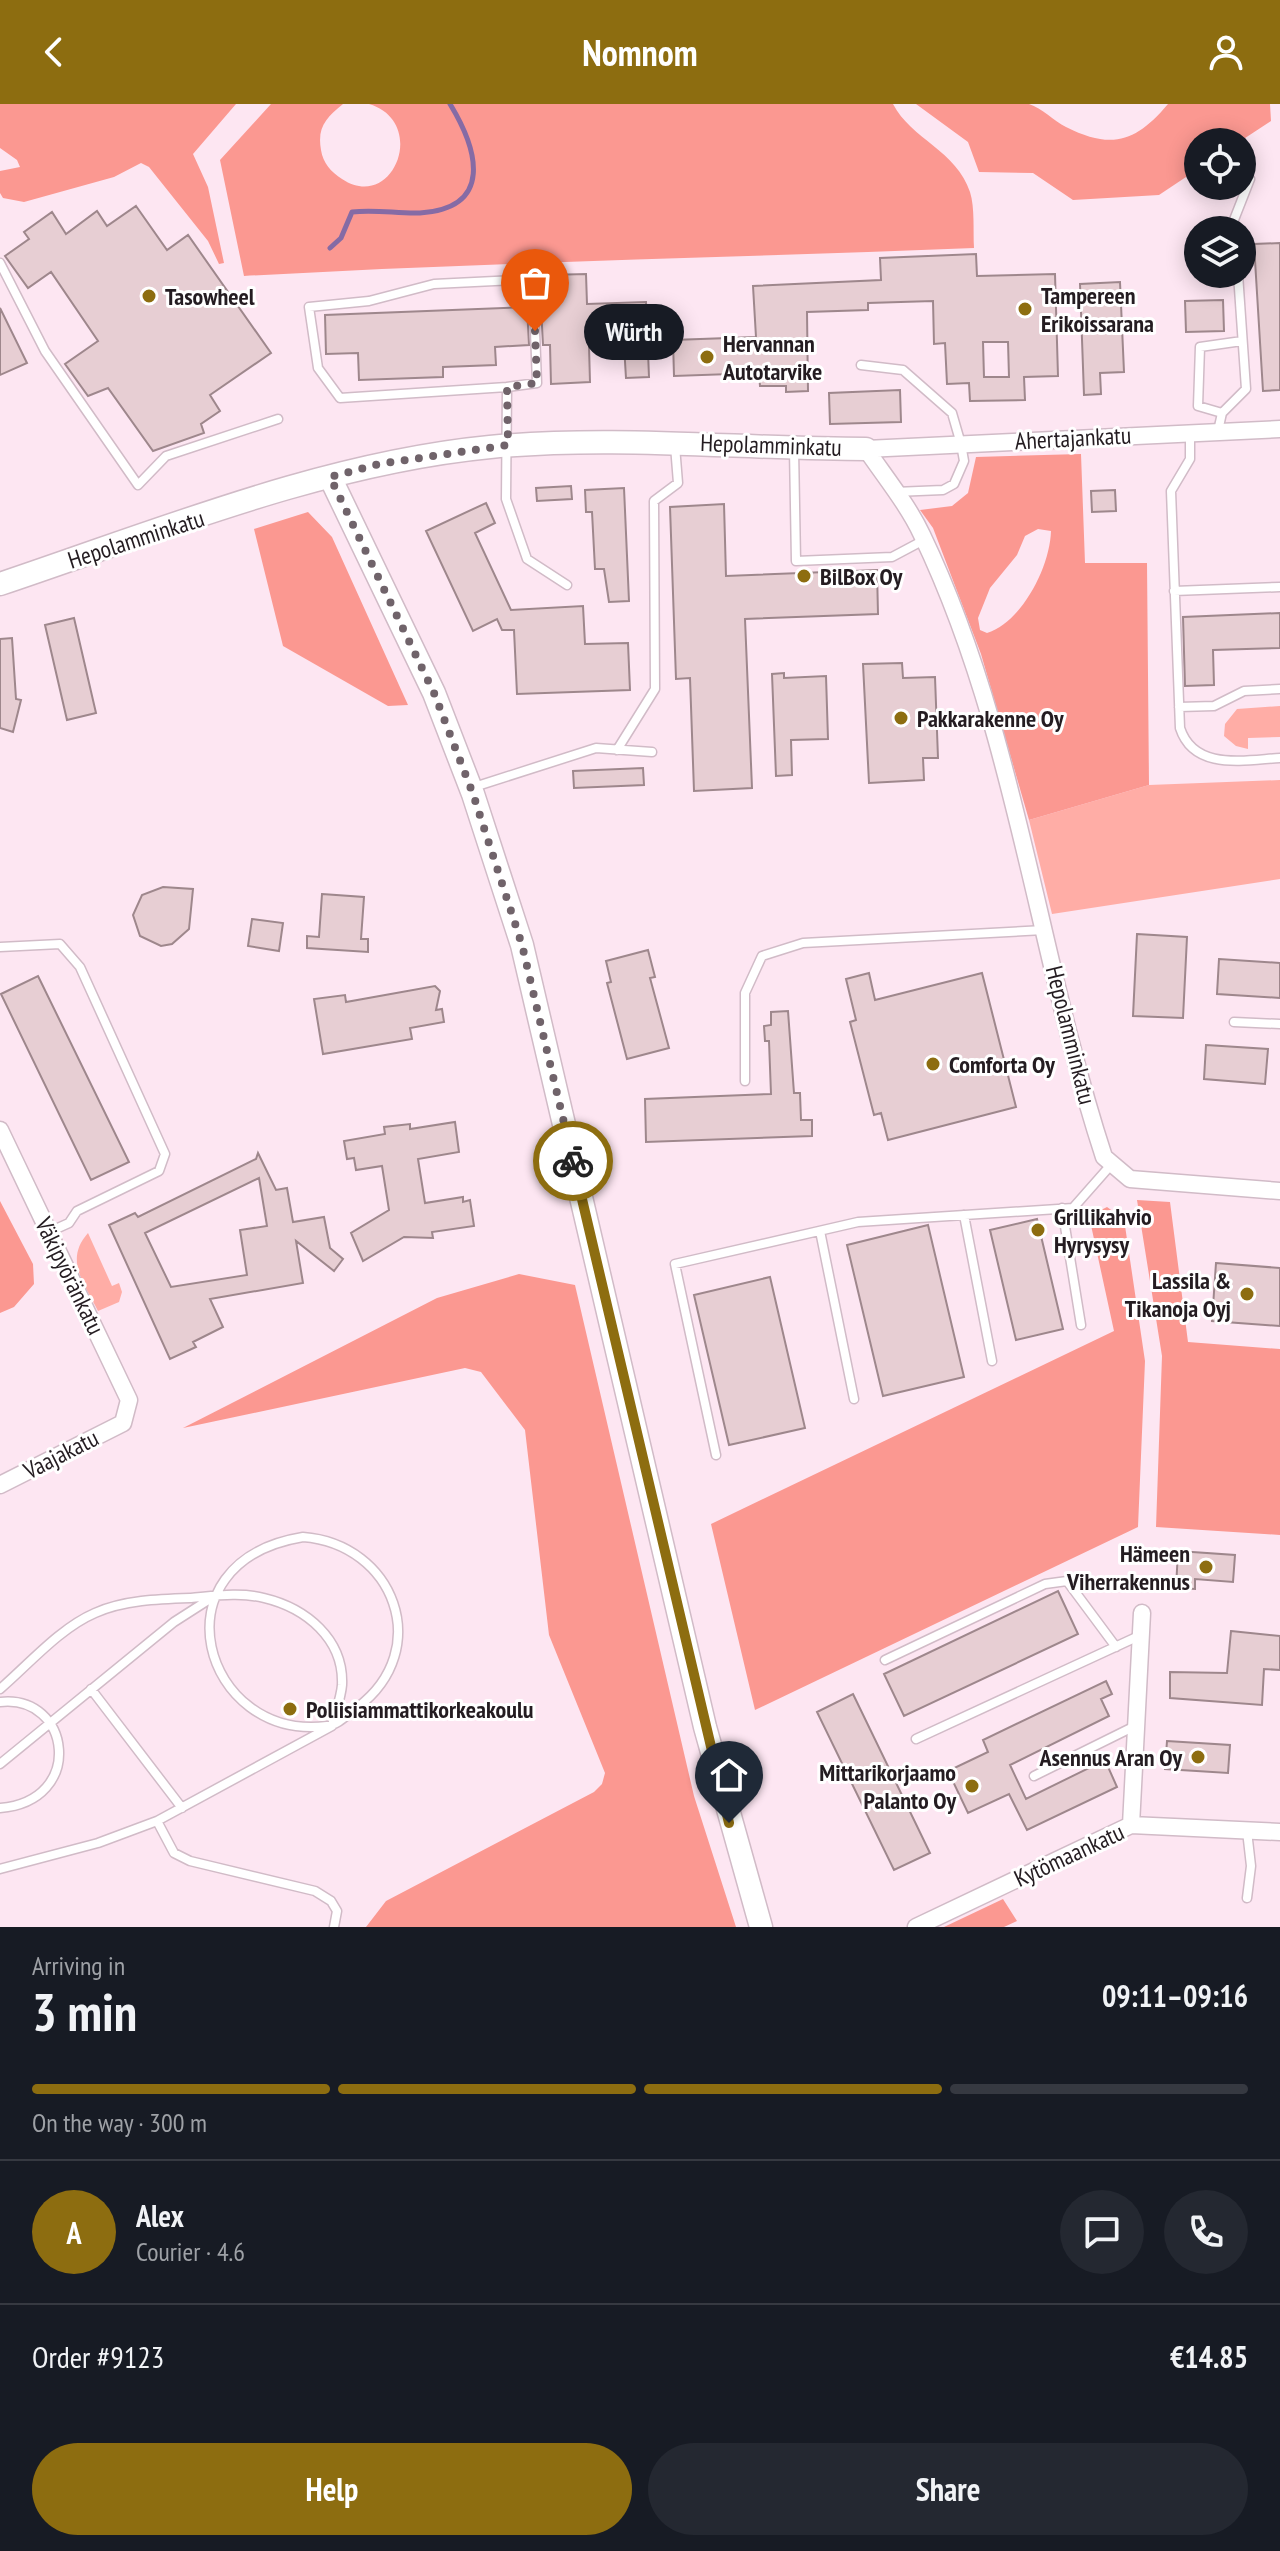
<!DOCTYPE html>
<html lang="en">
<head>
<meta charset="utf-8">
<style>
  :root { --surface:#171b24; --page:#242831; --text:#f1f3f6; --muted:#9ea1a6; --line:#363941; --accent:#8d6d10 }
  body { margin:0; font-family:"PT Sans Narrow",sans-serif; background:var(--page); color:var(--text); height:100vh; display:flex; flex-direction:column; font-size:30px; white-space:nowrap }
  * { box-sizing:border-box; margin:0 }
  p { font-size:26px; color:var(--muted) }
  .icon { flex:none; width:44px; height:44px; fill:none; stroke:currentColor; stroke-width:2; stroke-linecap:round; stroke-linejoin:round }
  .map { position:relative; height:1823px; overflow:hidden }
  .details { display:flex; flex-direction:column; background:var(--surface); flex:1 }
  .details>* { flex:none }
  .fabs { position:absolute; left:1184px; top:24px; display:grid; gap:16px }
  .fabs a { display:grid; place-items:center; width:72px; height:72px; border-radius:50%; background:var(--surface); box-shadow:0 4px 20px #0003; font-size:40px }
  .pin { position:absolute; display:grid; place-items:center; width:68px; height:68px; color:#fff; margin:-82px -34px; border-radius:50% 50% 50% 0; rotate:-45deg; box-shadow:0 0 8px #0007 }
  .pin .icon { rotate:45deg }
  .courier { position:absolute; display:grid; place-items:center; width:80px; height:80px; margin:-40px; border:6px solid #8d6d10; border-radius:50%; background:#fff; color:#222; box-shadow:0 2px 10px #0007 }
  .bubble { position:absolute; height:56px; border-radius:28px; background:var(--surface); box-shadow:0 4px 20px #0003; font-size:26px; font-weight:700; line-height:56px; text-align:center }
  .headline em { font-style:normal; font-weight:700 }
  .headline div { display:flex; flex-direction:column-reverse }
  .headline { display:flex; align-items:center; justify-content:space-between; height:136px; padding:0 32px }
  h1 { font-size:52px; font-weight:700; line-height:60px }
  .bar { display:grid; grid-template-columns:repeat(4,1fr); gap:12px 8px; align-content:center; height:96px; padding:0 32px }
  .bar i { height:10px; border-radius:6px; background:var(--line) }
  .bar .selected { background:var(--accent) }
  .bar p { grid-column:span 4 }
  .line { display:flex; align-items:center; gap:20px; padding:0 32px; border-top:2px solid var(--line) }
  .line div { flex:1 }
  .round { display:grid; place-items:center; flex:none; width:84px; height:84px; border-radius:42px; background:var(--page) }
  .cta { display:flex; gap:16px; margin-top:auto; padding:16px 32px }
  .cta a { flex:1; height:92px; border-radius:48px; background:var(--accent); color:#fff; font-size:32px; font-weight:700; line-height:92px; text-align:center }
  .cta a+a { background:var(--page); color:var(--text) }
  header { display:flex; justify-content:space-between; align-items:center; height:104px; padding:0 32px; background:var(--accent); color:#fff; font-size:36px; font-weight:700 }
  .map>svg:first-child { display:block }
  .green { fill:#ffada6 }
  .forest { fill:#fb9891; fill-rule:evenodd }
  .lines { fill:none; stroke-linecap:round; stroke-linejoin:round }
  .stream { stroke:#856ba5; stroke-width:5 }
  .building { fill:#e7ced3; stroke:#9e878c; stroke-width:2; fill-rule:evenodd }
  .lane-casing { stroke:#d1bbc7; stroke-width:11 }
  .street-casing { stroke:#d1bbc7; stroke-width:19 }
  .secondary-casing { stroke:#d1bbc7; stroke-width:25 }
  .lane { stroke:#fff; stroke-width:8 }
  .street { stroke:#fff; stroke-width:16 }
  .secondary { stroke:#fff; stroke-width:22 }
  .done { stroke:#70636a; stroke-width:8; stroke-dasharray:0 14.4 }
  .route { stroke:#8d6d10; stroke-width:10 }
  .poi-dot { fill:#8d6d10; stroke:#fff; stroke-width:3 }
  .labels { text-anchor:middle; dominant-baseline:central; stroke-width:6; stroke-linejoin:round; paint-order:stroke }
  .poi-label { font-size:24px; font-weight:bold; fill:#241c21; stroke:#fff; text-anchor:start }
  .street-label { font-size:24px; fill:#241c21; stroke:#fff }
</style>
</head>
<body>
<header><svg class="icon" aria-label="back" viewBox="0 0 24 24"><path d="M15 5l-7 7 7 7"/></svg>Nomnom<svg class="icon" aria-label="person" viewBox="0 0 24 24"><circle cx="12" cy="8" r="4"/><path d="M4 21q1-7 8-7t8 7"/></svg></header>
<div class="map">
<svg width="1280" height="1823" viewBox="0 0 1280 1823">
  <rect width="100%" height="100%" fill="#fde6f2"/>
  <path class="green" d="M1280,602V633L1248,634V645L1236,642L1224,632L1225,620L1237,605Z
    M1280,676V775L1052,810L1029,716L1149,681Z
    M88,1129L112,1182L119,1179L122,1188L119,1198L98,1207C84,1179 64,1156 88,1129Z"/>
  <path class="forest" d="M0,0H236L193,50L208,83L224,159L219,160L208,137L149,63L141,59L114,73L24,98L3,94L0,89V67L20,63L17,56L0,44Z
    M271,0H343C326,14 317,23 321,46C323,59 331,68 342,75C393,109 429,18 369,0H893C911,35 957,47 970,88C975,104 973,127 974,144C731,154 487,158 244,172L220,56Z
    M916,0C941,0 1010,0 1029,0C1042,4 1054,17 1066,23C1112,46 1136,38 1168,0H1270L1271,17L1239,38H1198V65L1159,91L1073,96L1033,69L979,68L968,38Z
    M1081,350L1085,459H1147L1149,681L1029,716L981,550L933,424L920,406L952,402L968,389L976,353ZM1038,425L1051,427C1050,463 1022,518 987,529L980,526L978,514L990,484L1017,451L1025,432Z
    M308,408L332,433L408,601L388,602L283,542L254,425Z
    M1137,1096L1170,1098L1188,1238L1280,1245V1431L1156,1423L1162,1252Z
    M0,1097L33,1160L34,1180L14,1203L0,1209Z
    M1107,1103L1124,1115L1145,1257L1138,1423L755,1606L711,1420L1114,1227L1089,1112Z
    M519,1170L575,1181L694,1692L736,1823H366L386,1797L594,1688L602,1680L605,1669L549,1531L525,1326L481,1268L465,1264L183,1324L437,1194Z
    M1003,1795L1017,1817L1004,1823H944Z"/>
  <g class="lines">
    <path class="stream" d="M330,144L341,134L352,108C376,105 398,110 420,109C494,104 478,46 450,0"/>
  </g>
  <path class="building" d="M136,102L167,146L188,131L271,249L210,291L220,307L201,320L204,329L153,347L108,284L88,292L65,260L98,237L51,168L28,184L5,152L29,135L24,128L52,108L66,130L97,107L107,122Z
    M1280,139V286L1263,287L1254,140Z
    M976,150L977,172L1055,170L1058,272L1024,273L1025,296L970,297L969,279L947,280L945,239L934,240L933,197L868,199V206L807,208L808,287L786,288V282H760L759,269L674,272L673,236L756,233L753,182L881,176L880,154ZM983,238H1008L1009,273H984Z
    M586,170L587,200L646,198L649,273L626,274L624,241L589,242L590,278L551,280L550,241H543L541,203L548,202L547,171Z
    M1120,178L1124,268L1100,269L1101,290L1084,291L1080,180Z
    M1223,196L1224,227L1186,228L1185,197Z
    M527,203L529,241L495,243L496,261L443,263V273L359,276L358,249L326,250L325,211Z
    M0,204L27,259L0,271Z
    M900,286L901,318L830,320L829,289Z
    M571,382L572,395L537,397L536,384Z
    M624,384L629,497L609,498L604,465H595L592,408H586L585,386Z
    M1115,386L1116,407L1092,408L1091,387Z
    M486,399L495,419L475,429L511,506L583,502L585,540L628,539L630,586L517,590L514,526H502L497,515L473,527L426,427Z
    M724,400L726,472L877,466L878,510L745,515L752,684L694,687L690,574L676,575L670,403Z
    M1280,509V544L1213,546L1214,581L1185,582L1183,513Z
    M74,514L96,609L67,616L45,521Z
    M12,534L16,595L21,596L13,628L0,624V535Z
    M902,559L903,574L935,573L938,654H923L924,676L869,679L863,560Z
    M784,569V574L826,572L828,635L791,636L792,671L776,672L772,570Z
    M643,664L644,681L574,684L573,667Z
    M163,783L193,785L189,825L172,840L161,842L140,832L133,811L142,791Z
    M322,790L364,793L361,835H368V848L307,844V832L319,833Z
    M252,815L283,819L279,847L248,842Z
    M1137,830L1187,833L1183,914L1133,912Z
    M648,846L655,873L650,874L669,944L627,955L607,879L611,878L606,857Z
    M1219,855L1280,859V894L1217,890Z
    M869,869L875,896L982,869L1016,1003L888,1036L881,1009L874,1011L850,918L856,916L846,875Z
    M38,872L129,1058L91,1076L1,890Z
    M435,882L440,887L436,906L442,905L444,918L410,924L412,935L323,950L314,895L345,891L346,898Z
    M788,907L794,989H800L801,1016H812V1032L646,1038L645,995L771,990L769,937H765L764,922L771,921V908Z
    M1206,941L1268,945L1265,980L1204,975Z
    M455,1018L459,1048L418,1055L425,1099L463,1093V1098L470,1096L474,1122L432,1128L433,1134L404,1133L363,1157L351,1129L389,1106L382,1062L356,1066L354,1054L347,1055L344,1037L385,1030L384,1023L410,1020V1025Z
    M258,1049L276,1086L287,1084L293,1118L324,1113L330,1144L343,1155L334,1167L296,1137L303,1179L210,1195L223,1223L193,1238L196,1243L170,1255L109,1121L135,1109L138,1113L256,1055ZM259,1074L267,1122L240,1126L247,1171L171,1183L145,1129Z
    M1037,1115L1063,1225L1016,1236L990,1126Z
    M928,1121L964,1273L883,1292L847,1141Z
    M1216,1159L1280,1164V1222L1212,1217Z
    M770,1173L805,1324L729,1341L694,1191Z
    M1178,1447L1235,1451L1233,1478L1195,1475V1485L1176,1484Z
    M1058,1487L1078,1530L904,1612L884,1570Z
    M1231,1527L1280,1532V1566L1264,1565L1262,1601L1170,1594V1568L1227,1569Z
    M1106,1577L1112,1590L1101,1595L1109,1612L1010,1661L1026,1695L1105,1656L1117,1683L1027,1726L1009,1690L968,1709L948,1667L988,1648L983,1636Z
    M853,1590L930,1749L894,1766L817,1608Z
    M1167,1637L1230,1641L1228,1669L1165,1665Z"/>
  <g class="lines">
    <g class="lane-casing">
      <path id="lane" d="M1230,126L1250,75
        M0,159L45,247L138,381L166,352L278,315
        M861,261L903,266L952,309L961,340L964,357L954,380L943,386L895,388
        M507,283L537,279L533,175L434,180L369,197L309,203L318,264L340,294L507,283L506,395L527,455L567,481
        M1222,309L1198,302L1200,243L1242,237
        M1218,327L1222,309L1246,285L1238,170
        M1190,329V355L1171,387L1180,624C1194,667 1244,656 1280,654
        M794,345L796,457L892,453L924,436
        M1174,487L1280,483
        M1179,603L1214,602L1244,587L1280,585
        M617,646L655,585L654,397L678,379L675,342
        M471,684L596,644L652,648
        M0,843L60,840L80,863L165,1050L159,1067L77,1107L69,1119L49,1128
        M1234,918L1280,920
        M745,977V889L762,852L803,839L1044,826
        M1062,1104L1081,1221
        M964,1111L992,1257
        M820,1127L854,1295
        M716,1351L675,1160L858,1118L1073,1104L1110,1062
        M303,1433C394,1440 434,1545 358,1603C349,1609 338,1621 327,1622C203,1638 151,1458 303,1433Z
        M885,1556L1045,1480L1067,1477L1116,1543
        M0,1585C29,1560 60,1524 95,1509C124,1496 159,1495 191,1494C214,1492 241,1488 264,1494C306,1504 344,1535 342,1581C341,1594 335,1609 332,1622L157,1717L98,1739L0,1765
        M91,1585L182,1704
        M0,1598C71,1590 86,1697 0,1704
        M916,1635L1141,1531
        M0,1660L174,1518L213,1493
        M1034,1672L1137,1621
        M157,1717L174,1749L190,1757L315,1787L331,1797L337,1807L334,1823
        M1247,1794L1251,1762L1247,1727"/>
    </g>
    <g class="street-casing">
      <path id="street" d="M866,345C885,373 908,401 922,431C1016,627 1037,849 1104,1053L1130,1075L1280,1087
        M866,345L1280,325
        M0,1026L129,1296L123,1319L0,1381
        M1131,1721L1142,1509
        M916,1823L1131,1721L1280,1728"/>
    </g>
    <g class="secondary-casing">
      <path id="secondary" d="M330,373L434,589L473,690L522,841L705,1623L761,1823
        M0,480C158,427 324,359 490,343C616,331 740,345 866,345"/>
    </g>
    <use href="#lane" class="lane"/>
    <use href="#street" class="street"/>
    <use href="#secondary" class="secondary"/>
  </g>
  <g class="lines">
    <path class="done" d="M535,227L537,279L507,283L508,341L379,360L330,373L434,589L473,690L522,841L573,1057"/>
    <path class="route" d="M573,1057L729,1719"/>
  </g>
  <g class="poi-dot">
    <circle cx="149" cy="192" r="8"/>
    <circle cx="1025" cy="205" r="8"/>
    <circle cx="707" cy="253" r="8"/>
    <circle cx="804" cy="472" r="8"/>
    <circle cx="901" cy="614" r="8"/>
    <circle cx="933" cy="960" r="8"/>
    <circle cx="1038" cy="1126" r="8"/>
    <circle cx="1247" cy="1190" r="8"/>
    <circle cx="1206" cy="1463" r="8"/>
    <circle cx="290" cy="1605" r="8"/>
    <circle cx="1198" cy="1653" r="8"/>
    <circle cx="972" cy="1682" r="8"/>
  </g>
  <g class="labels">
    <g class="poi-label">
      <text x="1041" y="191">Tampereen<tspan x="1041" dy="28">Erikoissarana</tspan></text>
      <text x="165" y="192">Tasowheel</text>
      <text x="723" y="239">Hervannan<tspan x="723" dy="28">Autotarvike</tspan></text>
      <text x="820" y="472">BilBox Oy</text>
      <text x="917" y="614">Pakkarakenne Oy</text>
      <text x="949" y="960">Comforta Oy</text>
      <text x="1054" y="1112">Grillikahvio<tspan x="1054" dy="28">Hyrysysy</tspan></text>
      <text x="1231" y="1176" text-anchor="end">Lassila &amp;<tspan x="1231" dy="28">Tikanoja Oyj</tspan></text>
      <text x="1190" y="1449" text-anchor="end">Hämeen<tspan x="1190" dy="28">Viherrakennus</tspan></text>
      <text x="306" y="1605">Poliisiammattikorkeakoulu</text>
      <text x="1182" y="1653" text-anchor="end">Asennus Aran Oy</text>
      <text x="956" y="1668" text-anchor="end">Mittarikorjaamo<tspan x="956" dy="28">Palanto Oy</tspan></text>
    </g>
    <g class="street-label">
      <text transform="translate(1073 334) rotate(-3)">Ahertajankatu</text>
      <text transform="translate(771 341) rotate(2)">Hepolamminkatu</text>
      <text transform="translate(136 435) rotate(-18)">Hepolamminkatu</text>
      <text transform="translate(1071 931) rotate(76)">Hepolamminkatu</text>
      <text transform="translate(70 1172) rotate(64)">Väkipyöränkatu</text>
      <text transform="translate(61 1350) rotate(-27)">Vaajakatu</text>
      <text transform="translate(1069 1751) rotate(-25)">Kytömaankatu</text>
    </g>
  </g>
</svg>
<div class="fabs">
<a><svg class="icon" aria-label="locate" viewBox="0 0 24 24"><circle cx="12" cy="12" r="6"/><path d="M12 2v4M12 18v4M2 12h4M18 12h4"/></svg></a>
<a><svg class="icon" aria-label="layers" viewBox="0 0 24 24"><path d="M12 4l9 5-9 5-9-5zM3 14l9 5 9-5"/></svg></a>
</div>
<div class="pin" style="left:535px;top:227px;background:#ea580c"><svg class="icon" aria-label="bag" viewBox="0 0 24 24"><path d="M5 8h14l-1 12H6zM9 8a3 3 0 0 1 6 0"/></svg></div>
<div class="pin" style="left:729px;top:1719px;background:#1f2937"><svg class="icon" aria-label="home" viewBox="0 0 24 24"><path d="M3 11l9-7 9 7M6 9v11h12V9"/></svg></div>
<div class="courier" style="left:573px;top:1057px"><svg class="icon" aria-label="bike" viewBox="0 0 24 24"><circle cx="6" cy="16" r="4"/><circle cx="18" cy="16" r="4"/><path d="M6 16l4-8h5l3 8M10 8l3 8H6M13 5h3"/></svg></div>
<div class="bubble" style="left:584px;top:200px;width:100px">Würth</div>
</div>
<section class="details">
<div class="headline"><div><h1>3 min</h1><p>Arriving in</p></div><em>09:11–09:16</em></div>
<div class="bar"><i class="selected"></i><i class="selected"></i><i class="selected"></i><i></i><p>On the way · 300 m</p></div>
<div class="line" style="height:144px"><b class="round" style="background:var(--accent);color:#fff">A</b><div><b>Alex</b><p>Courier · 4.6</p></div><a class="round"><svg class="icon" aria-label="chat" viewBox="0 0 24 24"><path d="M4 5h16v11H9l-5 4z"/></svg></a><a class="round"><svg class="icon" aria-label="phone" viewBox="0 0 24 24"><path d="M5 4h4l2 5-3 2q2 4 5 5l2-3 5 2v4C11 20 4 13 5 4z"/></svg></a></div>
<div class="line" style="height:104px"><div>Order #9123</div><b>€14.85</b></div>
<div class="cta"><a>Help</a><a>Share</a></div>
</section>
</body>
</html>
